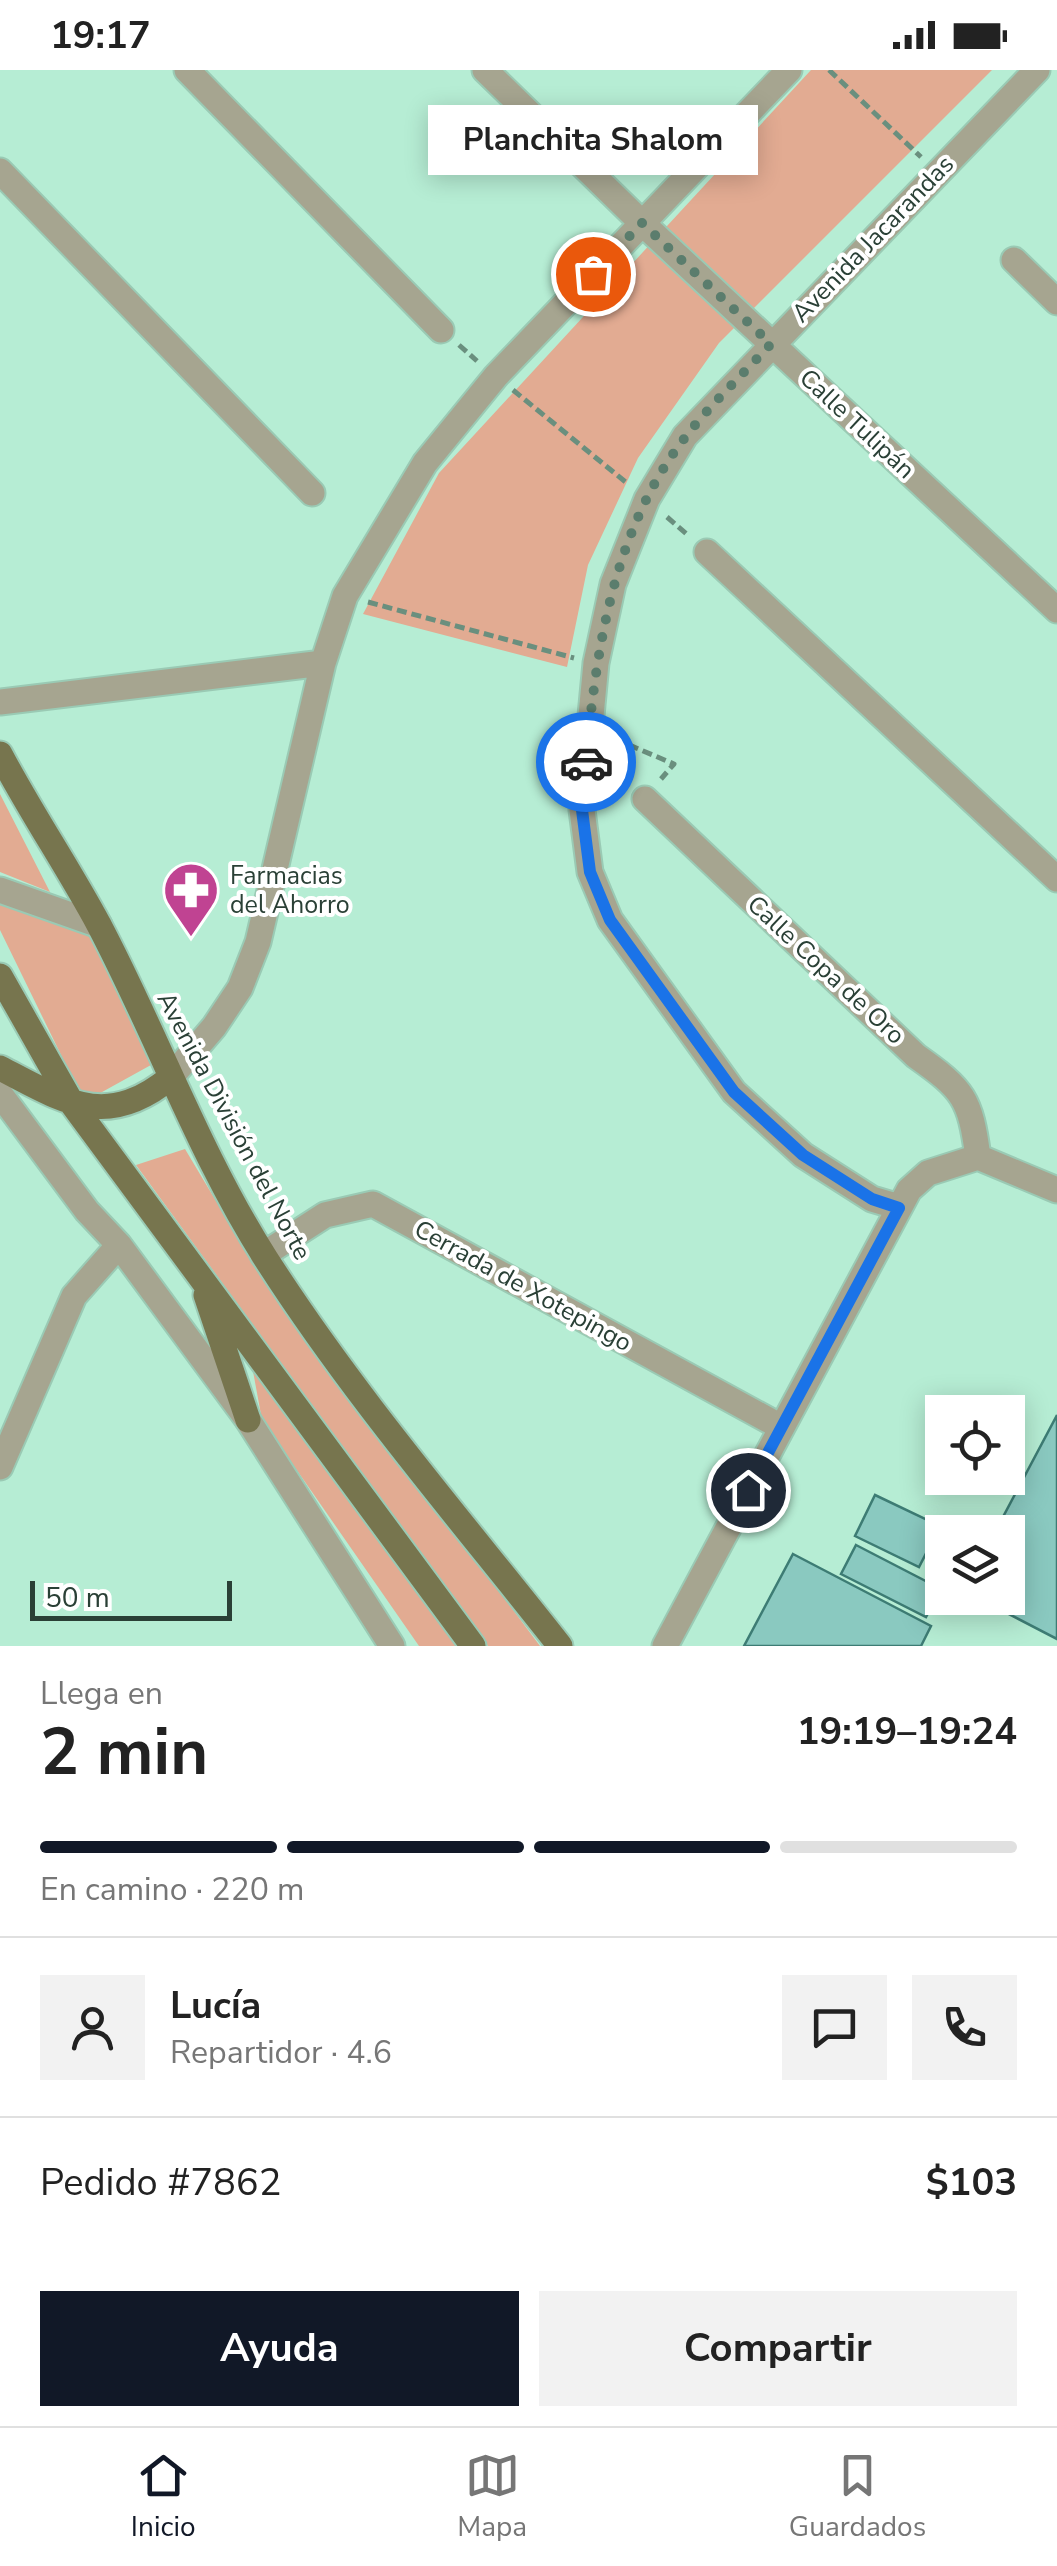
<!DOCTYPE html>
<html lang="es">
<head>
<meta charset="utf-8">
<style>
  :root { --surface:#fff; --page:#f2f2f2; --text:#222; --muted:#767676; --line:#e0e0e0; --accent:#111827 }
  body { margin:0; font-family:"Nunito Sans",sans-serif; background:var(--page); color:var(--text); height:100vh; display:flex; flex-direction:column; font-size:38px; white-space:nowrap }
  * { box-sizing:border-box; margin:0 }
  p { font-size:32px; color:var(--muted) }
  .icon { flex:none; width:55px; height:55px; fill:none; stroke:currentColor; stroke-width:2; stroke-linecap:round; stroke-linejoin:round }
  .map { position:relative; height:1576px; overflow:hidden }
  .details { display:flex; flex-direction:column; background:var(--surface); flex:1 }
  .details>* { flex:none }
  .fabs { position:absolute; left:925px; top:1325px; display:grid; gap:20px }
  .fabs a { display:grid; place-items:center; width:100px; height:100px; border-radius:0px; background:var(--surface); box-shadow:0 5px 25px #0003; font-size:50px }
  .scale { position:absolute; left:30px; bottom:25px; width:202px; box-sizing:border-box; padding-left:10px; border:5px solid #2a4036; border-top:0; font-size:28px; line-height:35px; white-space:nowrap; color:#2a4036; -webkit-text-stroke:8px #fff; paint-order:stroke }
  .pin { position:absolute; display:grid; place-items:center; width:85px; height:85px; color:#fff; margin:-42px; border:5px solid #fff; border-radius:50%; box-shadow:0 2px 10px #0007 }
  .courier { position:absolute; display:grid; place-items:center; width:100px; height:100px; margin:-50px; border:8px solid #1a73e8; border-radius:50%; background:#fff; color:#222; box-shadow:0 2px 12px #0007 }
  .bubble { position:absolute; height:70px; border-radius:0px; background:var(--surface); box-shadow:0 5px 25px #0003; font-size:32px; font-weight:700; line-height:70px; text-align:center }
  .overview em { font-style:normal; font-weight:700 }
  .overview div { display:flex; flex-direction:column-reverse }
  .overview { display:flex; align-items:center; justify-content:space-between; height:170px; padding:0 40px }
  h1 { font-size:65px; font-weight:700; line-height:75px }
  .bar { display:grid; grid-template-columns:repeat(4,1fr); gap:15px 10px; align-content:center; height:120px; padding:0 40px }
  .bar i { height:12px; border-radius:8px; background:var(--line) }
  .bar .selected { background:var(--accent) }
  .bar p { grid-column:span 4 }
  .line { display:flex; align-items:center; gap:25px; padding:0 40px; border-top:2px solid var(--line) }
  .line div { flex:1 }
  .round { display:grid; place-items:center; flex:none; width:105px; height:105px; border-radius:0px; background:var(--page) }
  .button { display:flex; gap:20px; margin-top:auto; padding:20px 40px }
  .button a { flex:1; height:115px; border-radius:0px; background:var(--accent); color:#fff; font-size:40px; font-weight:700; line-height:115px; text-align:center }
  .button a+a { background:var(--page); color:var(--text) }
  .status { display:flex; justify-content:space-between; align-items:center; height:70px; padding:0 50px; background:var(--surface); direction:ltr }
  .status svg { height:28px; fill:currentColor }
  .tabs { display:flex; justify-content:space-around; align-items:center; height:140px; border-top:2px solid var(--line); background:var(--surface); font-size:28px; color:var(--muted) }
  .tabs a { display:grid; justify-items:center; gap:5px }
  .tabs .selected { color:var(--accent) }
  .map>svg:first-child { display:block }
  .green { fill:#e2ab92 }
  .building { fill:#8ac9c0; stroke:#3d7c74; stroke-width:2.5 }
  .lines { fill:none; stroke-linecap:round; stroke-linejoin:round }
  .minor-casing { stroke:#9acab4; stroke-width:29 }
  .major-casing { stroke:#9acab4; stroke-width:29 }
  .path { stroke:#6a8f7e; stroke-width:5; stroke-dasharray:10 5; stroke-linecap:butt }
  .minor { stroke:#a6a590; stroke-width:25 }
  .major { stroke:#77754e; stroke-width:25 }
  .done { stroke:#5b7d6d; stroke-width:10; stroke-dasharray:0 18 }
  .route { stroke:#1a73e8; stroke-width:12 }
  .labels { text-anchor:middle; dominant-baseline:central; stroke-width:8; stroke-linejoin:round; paint-order:stroke }
  .street-label { font-size:25px; fill:#2a4036; stroke:#fff }
  .poi-label { font-size:25px; fill:#2a4036; stroke:#fff; text-anchor:start }
</style>
</head>
<body>
<div class="status"><b>19:17</b><svg viewBox="0 0 49 12"><path d="M0 12V9h3v3zM5 12V6h3v6zM10 12V3h3v9zM15 12V0h3v12zM26 1h20v11H26zM47 4h2v5h-2z"/></svg></div>
<div class="map">
<svg width="1057" height="1576" viewBox="0 0 1057 1576">
  <rect width="100%" height="100%" fill="#b6edd4"/>
  <path class="green" d="M811,0H992L719,273L638,388L588,495L567,597L363,544L439,403Z
    M0,724L50,822L0,802Z
    M0,825L96,860L160,990L84,1032L0,860Z
    M185,1079L253,1193L540,1576H488L136,1095Z
    M250,1285L460,1576H419L262,1350Z"/>
  <path class="building" d="M1057,1345V1569L978,1528H1008V1462H995Z
    M875,1425L940,1456L919,1497L855,1466Z
    M856,1475L941,1519L926,1547L841,1504Z
    M793,1484L931,1556L921,1576H744Z"/>
  <g class="lines">
    <g class="minor-casing">
      <path id="minor" d="M187,0L441,260
        M485,0L642,153L1057,540
        M0,101L312,423
        M1014,190L1057,232
        M707,482L1057,809
        M0,632L323,593
        M645,729L916,986C964,1020 970,1028 978,1087
        M0,820L99,855
        M171,1007L214,957L240,918L258,872L323,593L345,526L425,393L496,306L789,0
        M0,1024L87,1141L119,1175L248,1350L392,1576
        M899,1137L872,1129L803,1085L734,1022L610,850L590,802L582,740L596,593L613,514L647,429L685,366L1037,0
        M263,1185L325,1145L373,1134L781,1357
        M0,1397L74,1226L119,1175
        M665,1576L909,1120L928,1103L978,1087L1057,1120"/>
    </g>
    <g class="major-casing">
      <path id="major" d="M0,684C31,743 68,797 99,855C157,965 199,1084 266,1189C353,1325 460,1449 560,1576
        M0,906L73,1035L473,1576
        M0,998C64,1031 106,1061 171,1007
        M206,1225L248,1350"/>
    </g>
    <path class="path" d="M829,0L921,87
      M459,275L477,291
      M513,320L628,414
      M667,447L689,466
      M368,532L574,588
      M615,669L674,694L661,709"/>
    <use href="#minor" class="minor"/>
    <use href="#major" class="major"/>
  </g>
  <g class="lines">
    <path class="done" d="M586,692C596,578 614,457 687,365C712,333 743,304 771,274L642,153L593,204"/>
    <path class="route" d="M586,692L582,740L590,802L610,850L734,1022L803,1085L872,1129L899,1138L748,1420"/>
  </g>
  <defs>
    <g id="pharmacy-pin" transform="scale(2.875)"><path d="M0 17L-7.5 6A9.5 9.5 0 1 1 7.5 6Z" fill="#c04392" stroke="#fff"/><path d="M-2-6h4v4h4v4h-4v4h-4v-4h-4v-4h4Z" fill="#fff"/></g>
  </defs>
  <g fill-rule="evenodd">
    <use href="#pharmacy-pin" x="191" y="820"/>
  </g>
  <g class="labels">
    <g class="street-label">
      <text transform="translate(873 169) rotate(-46)">Avenida Jacarandas</text>
      <text transform="translate(857 354) rotate(43)">Calle Tulipán</text>
      <text transform="translate(826 900) rotate(43)">Calle Copa de Oro</text>
      <text transform="translate(234 1056) rotate(62)">Avenida División del Norte</text>
      <text transform="translate(523 1216) rotate(29)">Cerrada de Xotepingo</text>
    </g>
    <g class="poi-label">
      <text x="230" y="806">Farmacias<tspan x="230" dy="29">del Ahorro</tspan></text>
    </g>
  </g>
</svg>
<div class="fabs">
<a><svg class="icon" aria-label="locate" viewBox="0 0 24 24"><circle cx="12" cy="12" r="6"/><path d="M12 2v4M12 18v4M2 12h4M18 12h4"/></svg></a>
<a><svg class="icon" aria-label="layers" viewBox="0 0 24 24"><path d="M12 4l9 5-9 5-9-5zM3 14l9 5 9-5"/></svg></a>
</div>
<div class="scale">50 m</div>
<div class="pin" style="left:593px;top:204px;background:#ea580c"><svg class="icon" aria-label="bag" viewBox="0 0 24 24"><path d="M5 8h14l-1 12H6zM9 8a3 3 0 0 1 6 0"/></svg></div>
<div class="pin" style="left:748px;top:1420px;background:#1f2937"><svg class="icon" aria-label="home" viewBox="0 0 24 24"><path d="M3 11l9-7 9 7M6 9v11h12V9"/></svg></div>
<div class="courier" style="left:586px;top:692px"><svg class="icon" aria-label="car" viewBox="0 0 24 24"><path d="M5 17H2v-5l4-1 3-4h7l3 4 3 1v5h-3M9 17h6M6 11h13"/><circle cx="7" cy="17" r="2"/><circle cx="17" cy="17" r="2"/></svg></div>
<div class="bubble" style="left:428px;top:35px;width:330px">Planchita Shalom</div>
</div>
<section class="details">
<div class="overview"><div><h1>2 min</h1><p>Llega en</p></div><em>19:19–19:24</em></div>
<div class="bar"><i class="selected"></i><i class="selected"></i><i class="selected"></i><i></i><p>En camino · 220 m</p></div>
<div class="line" style="height:180px"><a class="round"><svg class="icon" aria-label="person" viewBox="0 0 24 24"><circle cx="12" cy="8" r="4"/><path d="M4 21q1-7 8-7t8 7"/></svg></a><div><b>Lucía</b><p>Repartidor · 4.6</p></div><a class="round"><svg class="icon" aria-label="chat" viewBox="0 0 24 24"><path d="M4 5h16v11H9l-5 4z"/></svg></a><a class="round"><svg class="icon" aria-label="phone" viewBox="0 0 24 24"><path d="M5 4h4l2 5-3 2q2 4 5 5l2-3 5 2v4C11 20 4 13 5 4z"/></svg></a></div>
<div class="line" style="height:130px"><div>Pedido #7862</div><b>$103</b></div>
<div class="button"><a>Ayuda</a><a>Compartir</a></div>
</section>
<nav class="tabs">
<a class="selected"><svg class="icon" aria-label="home" viewBox="0 0 24 24"><path d="M3 11l9-7 9 7M6 9v11h12V9"/></svg>Inicio</a>
<a><svg class="icon" aria-label="map" viewBox="0 0 24 24"><path d="M3 6l6-2 6 2 6-2v14l-6 2-6-2-6 2zM9 4v14M15 6v14"/></svg>Mapa</a>
<a><svg class="icon" aria-label="saved" viewBox="0 0 24 24"><path d="M7 4h10v16l-5-4-5 4z"/></svg>Guardados</a>
</nav>
</body>
</html>
